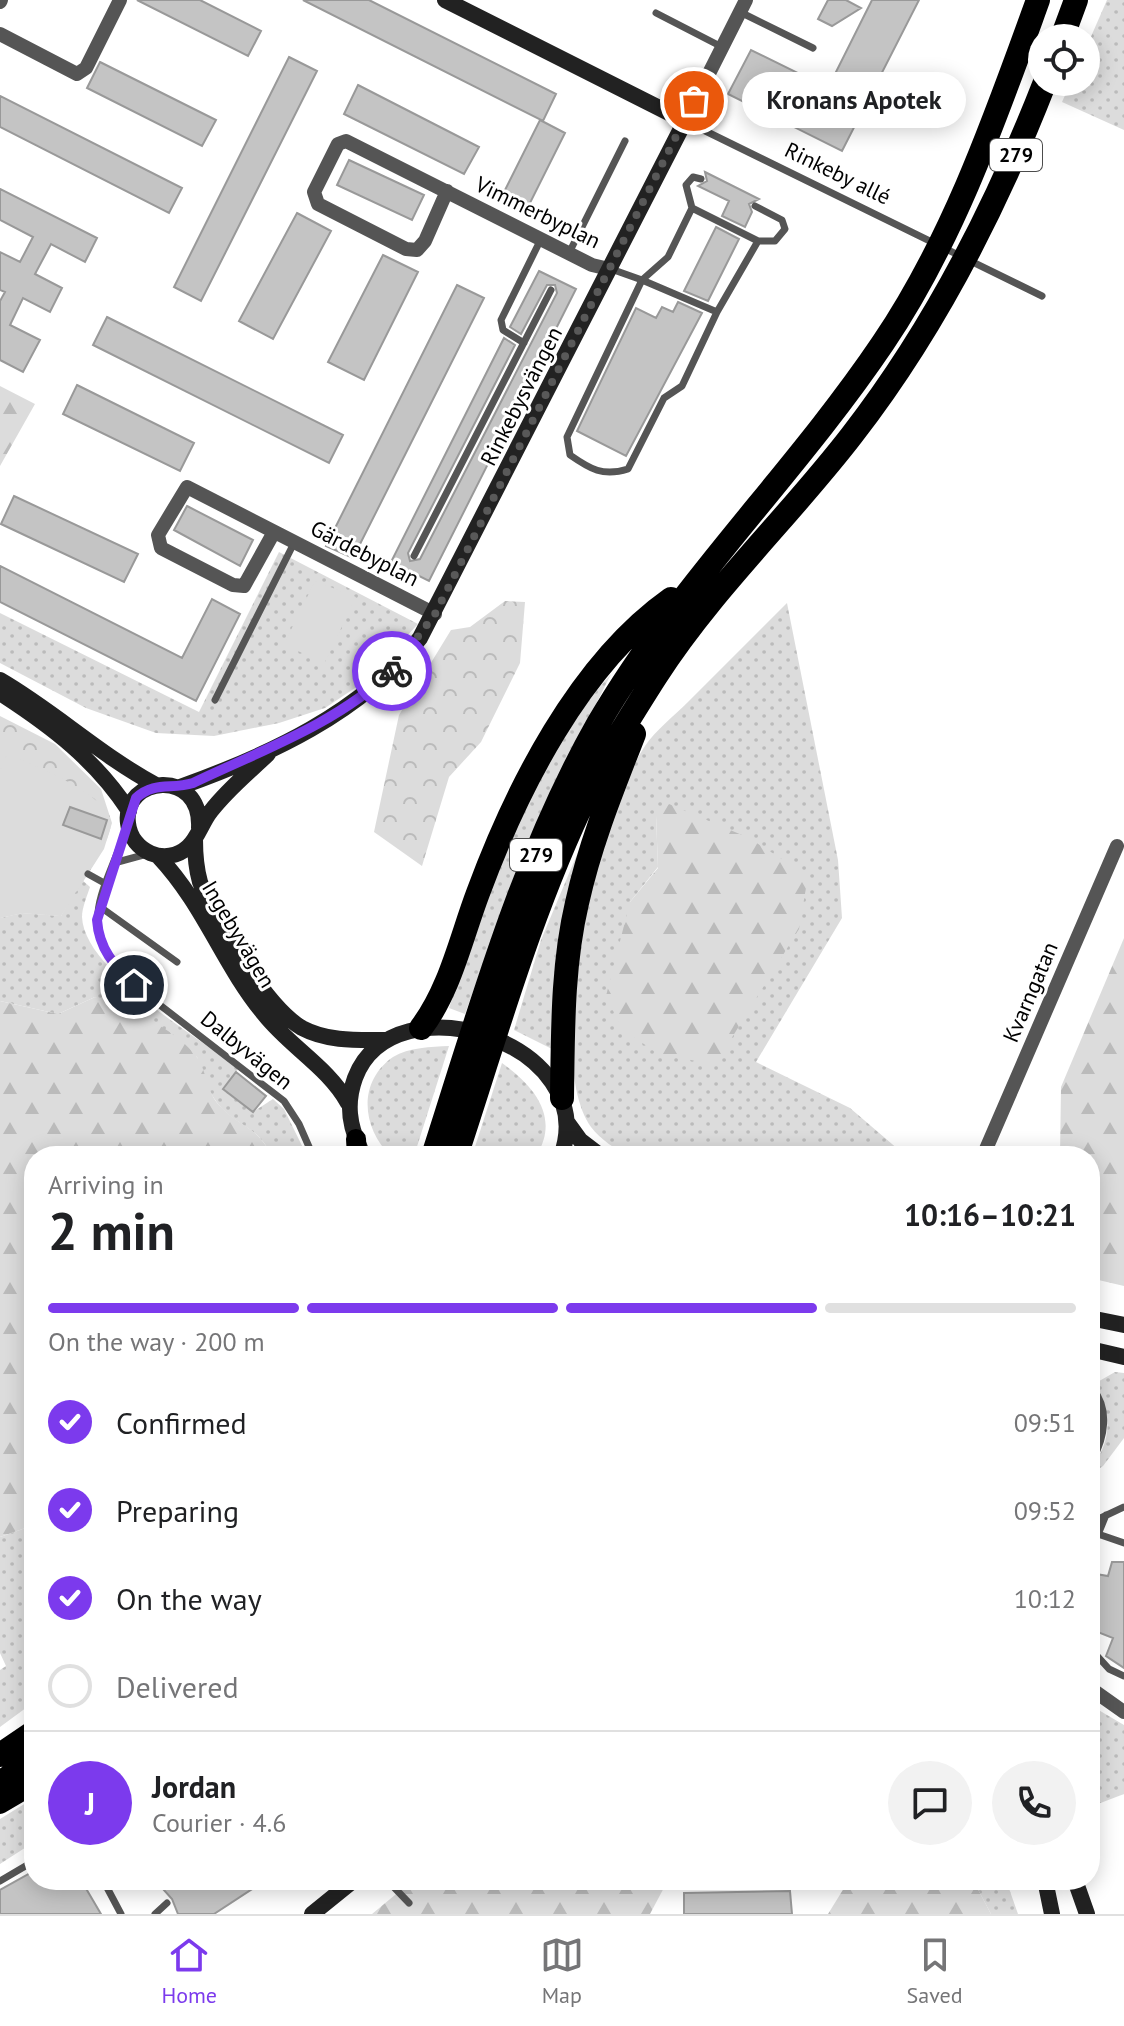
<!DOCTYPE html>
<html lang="en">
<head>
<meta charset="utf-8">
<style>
  :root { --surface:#fff; --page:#f2f2f2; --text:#202124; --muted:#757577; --line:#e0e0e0; --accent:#7c3aed }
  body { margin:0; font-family:"PT Sans",sans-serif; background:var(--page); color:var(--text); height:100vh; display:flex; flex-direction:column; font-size:30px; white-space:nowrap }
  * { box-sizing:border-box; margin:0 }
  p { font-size:26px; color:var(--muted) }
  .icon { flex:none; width:44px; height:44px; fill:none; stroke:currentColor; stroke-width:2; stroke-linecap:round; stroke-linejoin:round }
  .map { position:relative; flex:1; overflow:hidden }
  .panel { position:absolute; left:24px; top:1146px; width:1076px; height:744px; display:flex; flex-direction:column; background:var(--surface); border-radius:32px; box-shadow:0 4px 20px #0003 }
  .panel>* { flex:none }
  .controls { position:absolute; left:1028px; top:24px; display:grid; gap:16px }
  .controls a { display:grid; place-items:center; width:72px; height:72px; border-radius:50%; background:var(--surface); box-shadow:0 4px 20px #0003; font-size:40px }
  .pin { position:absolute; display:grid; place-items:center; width:68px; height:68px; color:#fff; margin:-34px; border:4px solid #fff; border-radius:50%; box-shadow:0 2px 8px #0007 }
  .courier { position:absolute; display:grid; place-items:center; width:80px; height:80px; margin:-40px; border:6px solid #7c3aed; border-radius:50%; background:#fff; color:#222; box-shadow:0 2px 10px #0007 }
  .bubble { position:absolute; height:56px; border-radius:28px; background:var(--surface); box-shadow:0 4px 20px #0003; font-size:26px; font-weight:700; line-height:56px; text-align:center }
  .overview em { font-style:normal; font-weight:700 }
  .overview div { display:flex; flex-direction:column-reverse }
  .overview { display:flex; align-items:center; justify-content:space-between; height:136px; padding:0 24px }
  h1 { font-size:52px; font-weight:700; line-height:60px }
  .bar { display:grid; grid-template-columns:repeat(4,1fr); gap:12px 8px; align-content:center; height:96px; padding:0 24px }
  .bar i { height:10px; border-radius:6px; background:var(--line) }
  .bar .active { background:var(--accent) }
  .bar p { grid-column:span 4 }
  .line { display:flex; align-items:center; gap:20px; padding:0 24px; border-top:2px solid var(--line) }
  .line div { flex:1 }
  .round { display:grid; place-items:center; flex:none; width:84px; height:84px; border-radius:42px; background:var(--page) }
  ol { padding:0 24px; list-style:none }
  li { display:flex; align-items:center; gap:24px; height:88px }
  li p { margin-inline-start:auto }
  li .icon { padding:8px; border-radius:50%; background:var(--accent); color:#fff; stroke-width:4 }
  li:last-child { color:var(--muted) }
  li i { width:44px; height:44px; border:4px solid var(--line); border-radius:50% }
  .tabs { display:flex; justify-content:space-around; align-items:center; height:112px; border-top:2px solid var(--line); background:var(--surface); font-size:22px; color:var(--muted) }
  .tabs a { display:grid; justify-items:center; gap:4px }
  .tabs .active { color:var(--accent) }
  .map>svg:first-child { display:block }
  .grass { fill:url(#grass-dots); fill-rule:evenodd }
  .forest { fill:url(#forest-firs) }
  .park { fill:url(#park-crowns) }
  .pitch { fill:#dcdcdc }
  .building { fill:#c4c4c4; stroke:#999; stroke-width:2 }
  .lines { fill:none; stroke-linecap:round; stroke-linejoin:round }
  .lane { stroke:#555; stroke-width:7 }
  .street { stroke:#555; stroke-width:14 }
  .secondary { stroke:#222; stroke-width:16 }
  .primary { stroke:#000; stroke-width:20 }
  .highway { stroke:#000; stroke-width:24 }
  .done { stroke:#595959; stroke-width:8; stroke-dasharray:0 14.4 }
  .route { stroke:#7c3aed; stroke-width:10 }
  .labels { text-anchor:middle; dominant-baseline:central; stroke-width:6; stroke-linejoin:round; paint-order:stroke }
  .shield { fill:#fff; stroke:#4c4c4c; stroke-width:2 }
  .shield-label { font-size:20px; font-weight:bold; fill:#000 }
  .street-label { font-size:22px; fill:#000; stroke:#fff }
</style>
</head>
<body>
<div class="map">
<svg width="1124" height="1914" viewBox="0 0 1124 1914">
  <defs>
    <pattern id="grass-dots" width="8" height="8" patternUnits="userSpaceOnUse" patternTransform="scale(2)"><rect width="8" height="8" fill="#dcdcdc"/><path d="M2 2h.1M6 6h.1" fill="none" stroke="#bbb" stroke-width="1.8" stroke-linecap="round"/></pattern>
    <pattern id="forest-firs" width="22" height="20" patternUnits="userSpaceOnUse" patternTransform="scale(2)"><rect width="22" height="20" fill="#dcdcdc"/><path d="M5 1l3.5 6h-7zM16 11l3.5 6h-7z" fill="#bbb"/></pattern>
    <pattern id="park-crowns" width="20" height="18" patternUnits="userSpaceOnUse" patternTransform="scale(2)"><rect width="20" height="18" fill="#dcdcdc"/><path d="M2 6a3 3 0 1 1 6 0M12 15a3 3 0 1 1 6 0" fill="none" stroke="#bbb"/></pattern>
  </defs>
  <rect width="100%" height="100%" fill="#fff"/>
  <path class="grass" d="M1107,0H1124V130L1062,102L1071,82H1086V48Z
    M279,552L418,624L364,682L325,708L279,723L214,736L156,733L86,708L0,663V613L199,712Z
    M787,603L838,860L842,918L756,1062L850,1108L906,1156H629C616,1150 600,1139 591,1127C541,1057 600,813 645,746C656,730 674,716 688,702C721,669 754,636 787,603ZM656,815L715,1064L630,902L658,867Z
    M611,674L523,851L465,1014L449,1008C488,894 529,765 611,674Z
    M586,833L554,1050L514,1030L541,940Z
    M81,879L90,887C87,896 82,908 82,917C84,970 197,1037 239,1068L224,1089L253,1112L273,1099L284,1109L307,1156H272C257,1125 238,1128 218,1104C207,1090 202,1073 197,1057L95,997L58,1014L0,1001V918L22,913L61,916Z
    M449,1046L414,1156H391C362,1129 357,1082 393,1057C409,1047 431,1047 449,1046Z
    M502,1063C533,1085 561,1117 536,1156H472Z
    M1115,1372L1124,1373V1438L1103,1466L1090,1475C1090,1467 1094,1465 1098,1458C1113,1432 1109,1408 1094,1384Z
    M34,1525V1702L0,1727V1670L6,1666L0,1653V1537Z
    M1090,1705L1124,1725V1794L1090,1807Z
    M34,1798V1842L0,1864V1819Z
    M973,1880H1006L1018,1914H991Z"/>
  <path class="forest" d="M0,386L35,404L0,466Z
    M669,804L749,838L808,876L799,929L715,1065L657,1053L622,1029L606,996L630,902L658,868L656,815Z
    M1124,938V1286L1090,1278V1156H1060L1061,1087Z
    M95,997C131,1011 171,1025 196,1056C207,1070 206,1092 220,1106C241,1128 257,1126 272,1156H34V1525L0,1537V1001L58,1014Z
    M413,1880H675L667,1882L650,1914H372Z
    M849,1880H973L991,1914H828Z"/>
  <path class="park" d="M505,601L525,602L520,663L481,742L449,777L422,866L374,832L399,715L451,630L470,627Z
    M0,716L55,744L101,789L112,823L104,849L61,916L22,913L0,918Z"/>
  <path class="pitch" d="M315,581L356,597L324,664L284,644Z
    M7,754C29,763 113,796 111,824C110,846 73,894 61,916L22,913L0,918V771Z"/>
  <path class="building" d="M137,0H200L261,31L248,56Z
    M303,0H369L556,94L543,121Z
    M828,0H846L861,8L832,26L818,19Z
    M872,0H919L842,151L728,94L751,50L828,88Z
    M289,57L317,71L201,301L174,287Z
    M100,62L216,120L202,146L87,88Z
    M358,85L479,147L464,174L344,114Z
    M0,96L182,188L169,213L0,127Z
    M540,120L565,133L527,209L502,196Z
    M349,160L424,195L412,220L337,185Z
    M705,172L759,199L749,204L752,212L745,227L722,216L729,201L698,186L707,181Z
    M0,189L97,238L85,262L51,244L35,274L62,288L50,312L23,298L10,325L40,340L23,372L0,360V301L5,292L0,290V252L20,262L33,237L0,220Z
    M297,213L331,231L273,339L239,321Z
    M716,227L739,239L708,301L684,291Z
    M383,255L418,272L364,380L328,362Z
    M539,271L576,289L429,581L391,562L504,338L515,345L408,553L410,561L420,559L557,293L555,285H547L521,334L510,327Z
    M457,285L484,298L353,558L326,546Z
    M678,302L702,313L626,456L577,431L636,308L656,318L662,307L673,312Z
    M107,317L343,435L329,463L93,345Z
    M77,385L194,443L180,471L63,414Z
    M14,496L138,554L124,582L1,524Z
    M187,506L253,540L240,566L174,530Z
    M0,566L182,658L212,599L240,614L196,701L0,602Z
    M70,807L107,820L101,839L63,825Z
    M236,1072L266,1096L253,1112L223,1089Z
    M1112,1562H1124V1668L1106,1656L1113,1638L1090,1629L1096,1610L1090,1602V1573L1108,1576Z
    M34,1871V1880H81L101,1914H0V1890Z
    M155,1880H266L214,1914H178L172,1899Z
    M790,1891L792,1914H684V1893Z"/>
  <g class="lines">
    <path class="lane" d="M740,12L813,48
      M656,13L722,47
      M687,122L1042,296
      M692,208L686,185L693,177L701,179
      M569,253L625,141
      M611,269L642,280L567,437L570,455C590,469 603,477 628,469L664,398L682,386L717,312L758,241
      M717,312L642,280L668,257L692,208L758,241H775L785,229L782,220L755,206
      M524,343L503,330L501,320L541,239
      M414,556L551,290
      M215,700L294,543
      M126,829C102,900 73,924 134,985L284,1101L299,1124L313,1156
      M114,863L147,854
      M88,874L106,884
      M99,906L177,962
      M1090,1523L1124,1507
      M1098,1534L1124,1543
      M1090,1554L1106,1515
      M1090,1648L1109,1669L1124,1676
      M103,1880L121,1914
      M387,1880L409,1903
      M0,1881L34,1861
      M155,1914L167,1903"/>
    <path class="street" d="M0,2L1,0
      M0,34L77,74L86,68L120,0
      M685,121L746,0
      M447,191L425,241L417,250L406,249L318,204L314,192L338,144L346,141L592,265L609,269
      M274,532L244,586L233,585L161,548L158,535L187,487L435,614
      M983,1156L1117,846
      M1090,1391C1106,1410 1101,1436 1090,1457
      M1090,1688L1124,1712"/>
    <path class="secondary" d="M0,680C55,712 100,755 156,785
      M0,693C51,726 96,760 129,811
      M180,787C267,756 362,713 420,638L685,121L445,0
      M199,828C202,767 122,776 128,823C131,852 166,867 188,847C198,838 202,822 211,811C227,790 249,772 268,754
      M195,839C195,853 196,868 200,882C214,920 267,1008 302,1028C328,1042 359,1040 387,1040
      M158,856C205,906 222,963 264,1014C290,1047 328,1067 348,1103
      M567,1122L580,1140L601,1156
      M360,1148C349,1125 346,1103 355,1078C393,976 603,1043 561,1156
      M1090,1318L1124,1325
      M1090,1349L1124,1357
      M1045,1880L1052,1914
      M1075,1880L1087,1914
      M312,1914L354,1880"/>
    <path class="primary" d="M356,1139L357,1156
      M0,1804L34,1784"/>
    <path class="highway" d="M1062,38L1076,0
      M421,1028C450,990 461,938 478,893C516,790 579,664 671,599
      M562,1098C563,1033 562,967 577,903C590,844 612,790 634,734
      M433,1156C480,1010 522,858 598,724C678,586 794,475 883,343C953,240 996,116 1038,0
      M456,1156C496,1035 531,909 587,794C607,753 632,714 656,676C712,589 789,517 852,435C935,328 996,208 1045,82
      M0,1755L34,1732
      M0,1783L34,1760"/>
  </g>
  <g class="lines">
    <path class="done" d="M392,671L435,614L694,101"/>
    <path class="route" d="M134,985C114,965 99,949 97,920L136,798C155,781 171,790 193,783C262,750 336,724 392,671"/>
  </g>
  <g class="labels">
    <g class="shield">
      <rect x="990" y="139" width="52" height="32" rx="6"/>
      <rect x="510" y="839" width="52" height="32" rx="6"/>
    </g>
    <g class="shield-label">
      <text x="1016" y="155">279</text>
      <text x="536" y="855">279</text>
    </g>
    <g class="street-label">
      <text transform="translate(838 173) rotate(26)">Rinkeby allé</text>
      <text transform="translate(538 212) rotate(26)">Vimmerbyplan</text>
      <text transform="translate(521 396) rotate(-63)">Rinkebysvängen</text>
      <text transform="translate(365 553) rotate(27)">Gärdebyplan</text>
      <text transform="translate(239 934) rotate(59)">Ingebyvägen</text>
      <text transform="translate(1030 992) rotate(-67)">Kvarngatan</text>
      <text transform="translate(247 1050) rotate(39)">Dalbyvägen</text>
    </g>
  </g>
</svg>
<div class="controls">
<a><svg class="icon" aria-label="locate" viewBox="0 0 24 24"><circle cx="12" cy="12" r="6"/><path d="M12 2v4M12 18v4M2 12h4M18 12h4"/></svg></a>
</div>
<div class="pin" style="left:694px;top:101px;background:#ea580c"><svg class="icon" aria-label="bag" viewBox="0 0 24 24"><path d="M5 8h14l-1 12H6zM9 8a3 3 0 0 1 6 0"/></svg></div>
<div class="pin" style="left:134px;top:985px;background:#1f2937"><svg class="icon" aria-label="home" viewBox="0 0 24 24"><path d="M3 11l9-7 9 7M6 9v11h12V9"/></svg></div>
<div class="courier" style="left:392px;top:671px"><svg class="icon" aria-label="bike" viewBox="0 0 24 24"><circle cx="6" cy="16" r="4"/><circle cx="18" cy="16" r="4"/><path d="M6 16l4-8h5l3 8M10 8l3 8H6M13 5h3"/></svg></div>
<div class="bubble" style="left:742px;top:72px;width:224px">Kronans Apotek</div>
<section class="panel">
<div class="overview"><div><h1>2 min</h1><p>Arriving in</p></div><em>10:16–10:21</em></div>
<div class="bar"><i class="active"></i><i class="active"></i><i class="active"></i><i></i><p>On the way · 200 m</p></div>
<ol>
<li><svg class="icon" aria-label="check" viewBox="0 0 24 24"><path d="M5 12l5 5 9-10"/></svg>Confirmed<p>09:51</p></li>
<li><svg class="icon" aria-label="check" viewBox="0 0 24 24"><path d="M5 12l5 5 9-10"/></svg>Preparing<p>09:52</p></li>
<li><svg class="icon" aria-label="check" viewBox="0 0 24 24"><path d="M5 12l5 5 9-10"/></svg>On the way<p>10:12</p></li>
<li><i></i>Delivered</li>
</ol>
<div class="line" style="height:144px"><b class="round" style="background:var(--accent);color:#fff">J</b><div><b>Jordan</b><p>Courier · 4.6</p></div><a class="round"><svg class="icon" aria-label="chat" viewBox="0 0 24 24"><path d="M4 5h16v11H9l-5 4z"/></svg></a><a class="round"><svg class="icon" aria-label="phone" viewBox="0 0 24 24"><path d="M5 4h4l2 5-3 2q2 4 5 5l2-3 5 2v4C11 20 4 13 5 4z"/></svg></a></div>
</section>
</div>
<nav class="tabs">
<a class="active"><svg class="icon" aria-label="home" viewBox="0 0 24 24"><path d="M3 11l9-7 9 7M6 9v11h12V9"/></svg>Home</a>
<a><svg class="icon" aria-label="map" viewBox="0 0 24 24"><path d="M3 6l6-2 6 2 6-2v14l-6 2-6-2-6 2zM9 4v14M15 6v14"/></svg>Map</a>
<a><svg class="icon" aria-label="saved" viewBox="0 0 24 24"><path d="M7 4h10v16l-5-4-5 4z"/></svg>Saved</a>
</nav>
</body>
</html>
